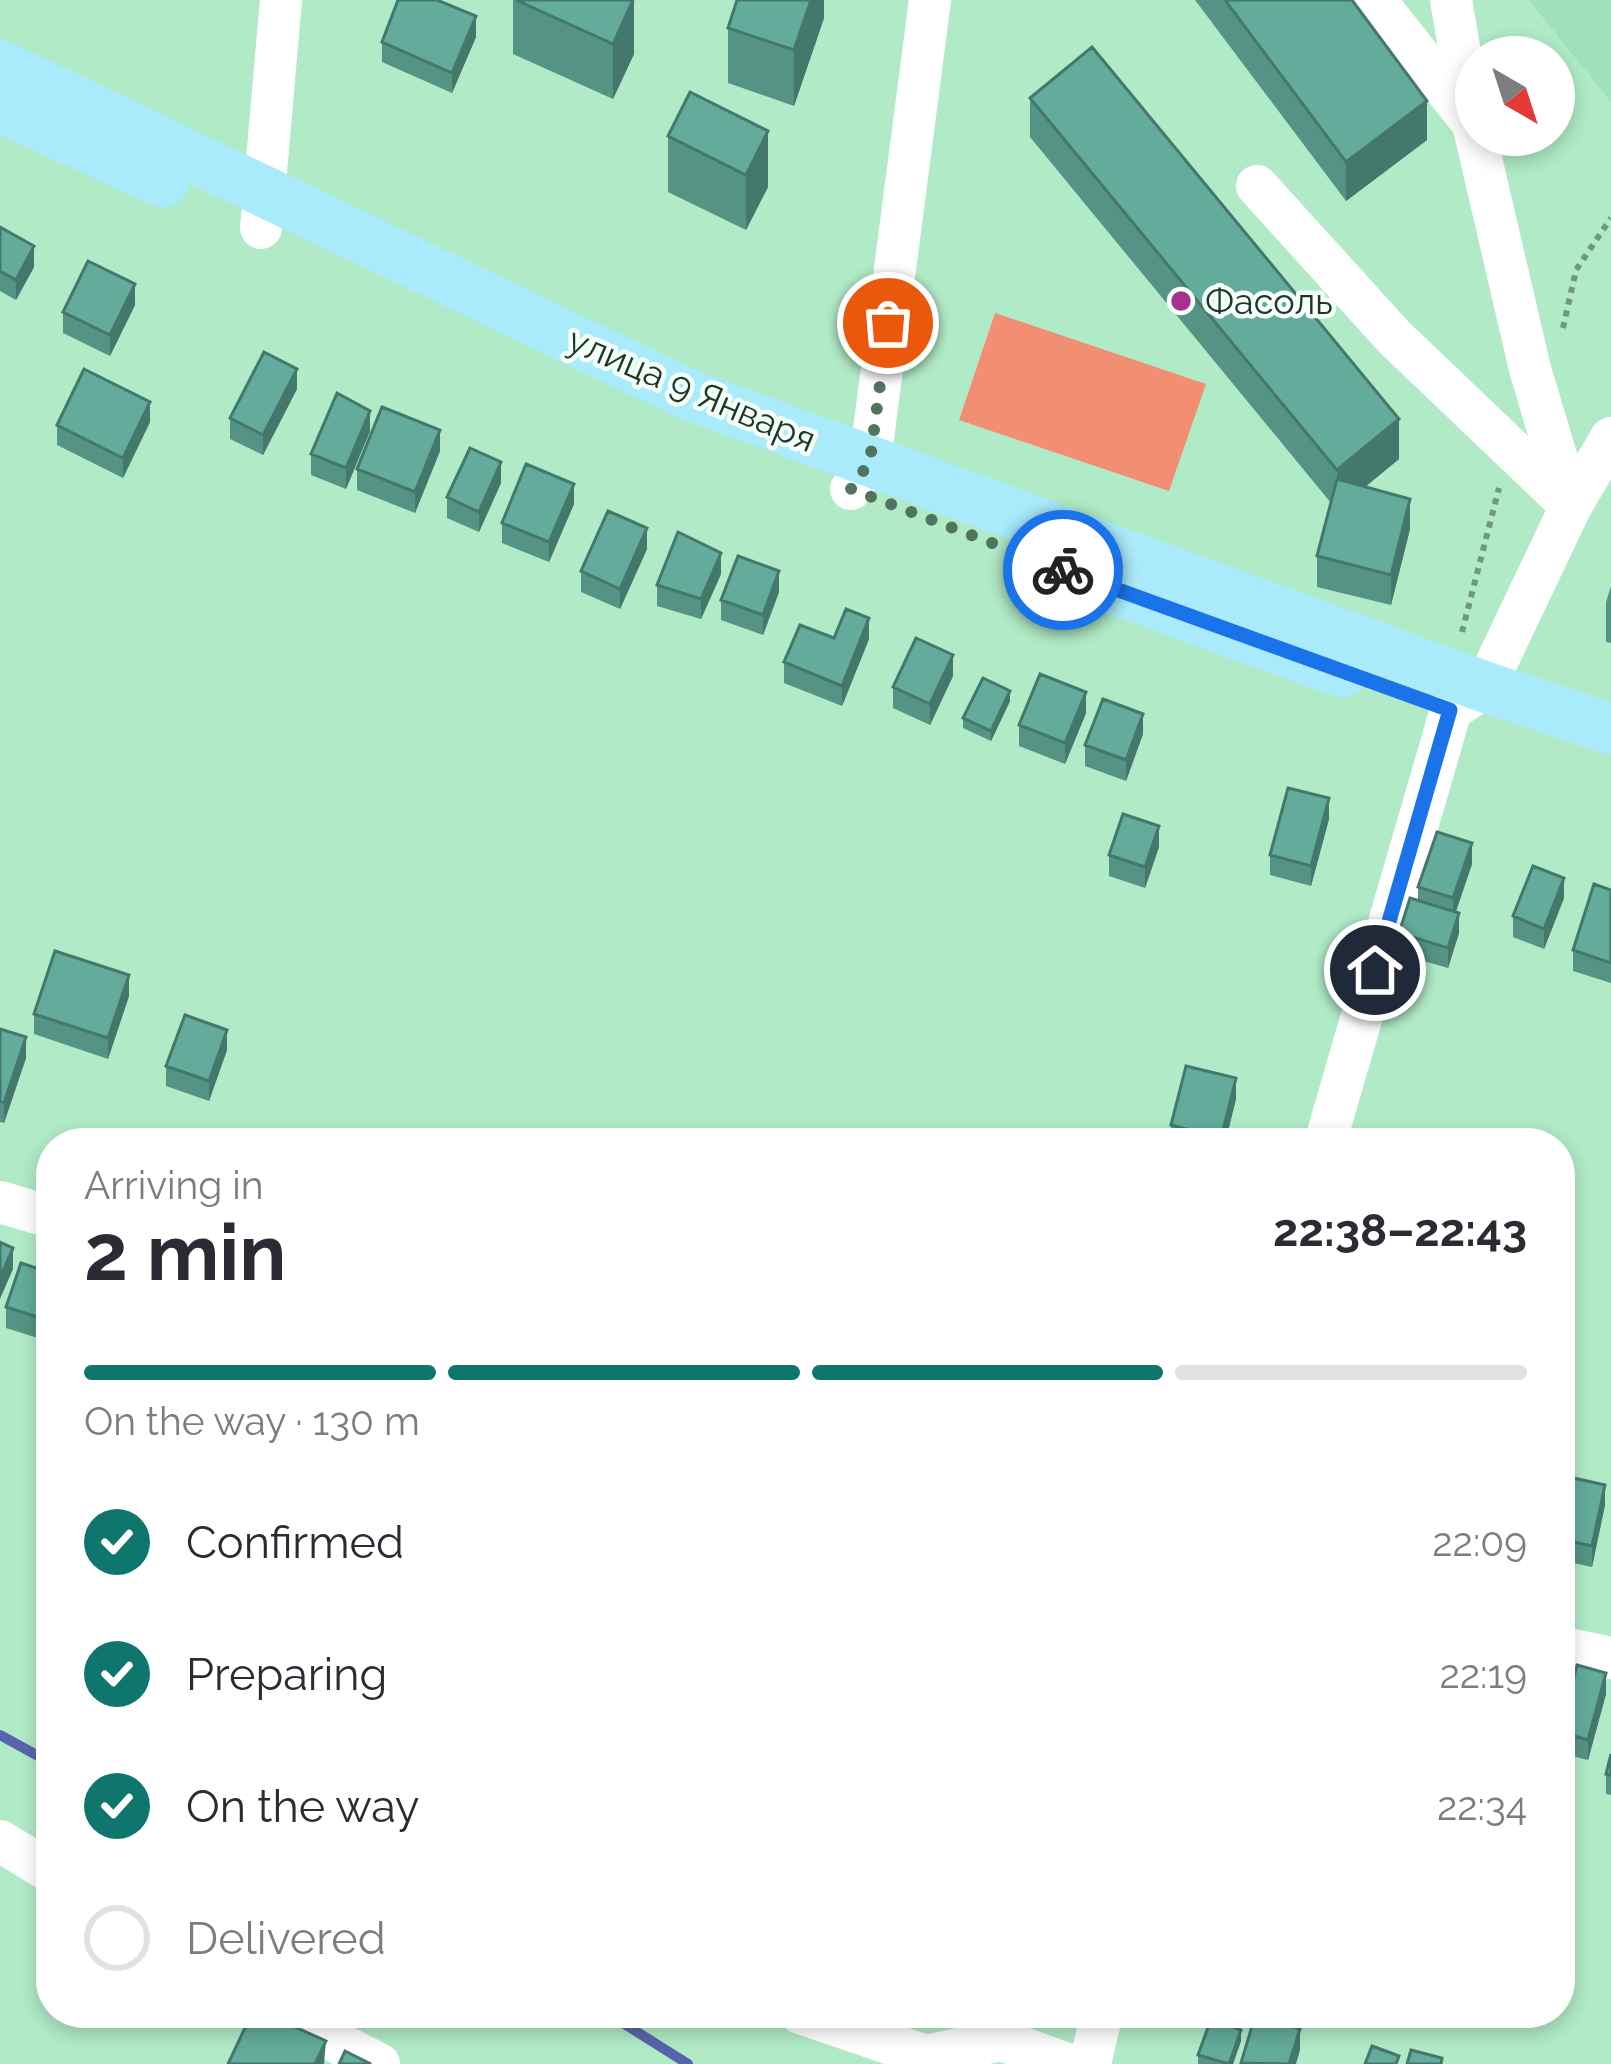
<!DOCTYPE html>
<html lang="en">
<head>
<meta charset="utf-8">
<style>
  :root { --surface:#fff; --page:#f7f7f7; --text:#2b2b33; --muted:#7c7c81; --line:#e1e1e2; --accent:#0f766e }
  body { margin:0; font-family:Raleway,sans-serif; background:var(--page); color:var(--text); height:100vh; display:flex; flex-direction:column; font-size:45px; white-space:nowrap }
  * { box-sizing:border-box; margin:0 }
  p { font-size:39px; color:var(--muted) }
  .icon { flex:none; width:66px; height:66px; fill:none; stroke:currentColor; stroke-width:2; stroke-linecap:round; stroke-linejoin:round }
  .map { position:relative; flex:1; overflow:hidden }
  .details { position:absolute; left:36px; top:1128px; width:1539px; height:900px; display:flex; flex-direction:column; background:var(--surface); border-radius:48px; box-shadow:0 6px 18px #0003 }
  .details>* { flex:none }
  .needle { width:78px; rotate:141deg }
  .tools { position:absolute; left:1455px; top:36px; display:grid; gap:24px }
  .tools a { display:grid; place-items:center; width:120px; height:120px; border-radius:50%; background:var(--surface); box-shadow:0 6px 18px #0003; font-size:60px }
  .pin { position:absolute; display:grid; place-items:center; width:102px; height:102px; color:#fff; margin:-51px; border:6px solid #fff; border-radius:50%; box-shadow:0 3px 12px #0007 }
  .courier { position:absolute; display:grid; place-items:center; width:120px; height:120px; margin:-60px; border:9px solid #1a73e8; border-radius:50%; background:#fff; color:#222; box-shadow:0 3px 15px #0007 }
  .summary em { font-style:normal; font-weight:700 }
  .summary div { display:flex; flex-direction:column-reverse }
  .summary { display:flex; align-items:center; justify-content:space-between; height:204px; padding:0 48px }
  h1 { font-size:78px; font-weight:700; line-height:90px }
  .bar { display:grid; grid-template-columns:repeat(4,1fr); gap:18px 12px; align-content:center; height:144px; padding:0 48px }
  .bar i { height:15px; border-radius:9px; background:var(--line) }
  .bar .current { background:var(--accent) }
  .bar p { grid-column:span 4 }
  ol { padding:0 48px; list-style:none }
  li { display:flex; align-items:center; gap:36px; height:132px }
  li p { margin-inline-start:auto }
  li .icon { padding:12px; border-radius:50%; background:var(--accent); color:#fff; stroke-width:4 }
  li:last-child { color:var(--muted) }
  li i { width:66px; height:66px; border:6px solid var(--line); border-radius:50% }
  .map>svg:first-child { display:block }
  .built { fill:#9fe1b9 }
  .green { fill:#f28e71 }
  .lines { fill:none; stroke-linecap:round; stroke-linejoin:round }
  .stream { stroke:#5865ad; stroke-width:10 }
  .path { stroke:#6f997f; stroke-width:6; stroke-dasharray:6 6; stroke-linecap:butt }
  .minor { stroke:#fff; stroke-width:42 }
  .major { stroke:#a9eafb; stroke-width:51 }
  .wall { fill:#559485 }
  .shaded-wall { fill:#45786c }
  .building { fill:#63ac9b; stroke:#45786c; stroke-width:3 }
  .done { stroke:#51745f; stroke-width:12; stroke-dasharray:0 21.6 }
  .route { stroke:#1a73e8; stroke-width:15 }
  .poi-dot { fill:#a4328e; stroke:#f3fff7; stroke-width:4.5 }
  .labels { text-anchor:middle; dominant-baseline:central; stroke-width:9; stroke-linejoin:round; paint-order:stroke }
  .poi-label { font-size:36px; fill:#1e3527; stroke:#f3fff7; text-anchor:start }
  .street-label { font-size:36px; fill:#1e3527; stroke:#f3fff7 }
</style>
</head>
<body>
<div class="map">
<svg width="1611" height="2064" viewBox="0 0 1611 2064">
  <rect width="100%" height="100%" fill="#b0eac6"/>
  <path class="built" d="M1529,0H1611V102Z"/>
  <path class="green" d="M995,313L1206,384L1169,491L959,420Z"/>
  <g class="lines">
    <path class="stream" d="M0,1735L51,1763
      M607,2013L688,2064"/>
    <path class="path" d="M1563,328L1576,270L1611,218
      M1462,632L1499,488"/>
    <path class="minor" d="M1451,0L1471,117
      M1257,186L1394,337L1571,506L1611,438
      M261,228L281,0
      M851,489L870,461L930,0
      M1325,1143L1451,710L1485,687L1571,506L1530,369L1473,124L1375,0
      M0,1202L51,1217
      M1560,1647L1611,1658
      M0,1841L51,1872
      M279,2013L379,2064
      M800,2013L926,2056L1001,2040L1067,2064
      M1090,2064L1102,2013"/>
    <path class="major" d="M0,65L687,394L1485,687L1611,729
      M0,107L163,182
      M1095,582L1342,672"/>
  </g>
  <path class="wall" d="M513,0H634V54L613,99L513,54Z
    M824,0V18L794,106L728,83V28Z
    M1195,0H1352L1427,140L1346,201Z
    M476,37L452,93L382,62V42Z
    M1030,98L1399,459L1365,487L1410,529L1391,605L1317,587V556L1331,503L1030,137Z
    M668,136L768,187L746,230L668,192Z
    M0,227L34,267L16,300L0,291Z
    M135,305L110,356L63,333V312Z
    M297,389L263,455L230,439V418Z
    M150,422L123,478L57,445V425Z
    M370,431L346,489L311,475V454Z
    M440,451L415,513L357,490V469Z
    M501,483L479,532L447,518V497Z
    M574,504L549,562L502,543V523Z
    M647,549L620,609L581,592V571Z
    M721,574L701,619L657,606V585Z
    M1611,586V643L1606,642V602Z
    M779,592L763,635L721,620V600Z
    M834,638L869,639L842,706L784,683V662Z
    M953,676L930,725L893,708V687Z
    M1010,701L991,741L963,728V718Z
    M1086,713L1065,764L1019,746V725Z
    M1143,734L1126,781L1085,766V745Z
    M1329,819L1311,886L1270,875V855Z
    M1159,847L1145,888L1109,876V855Z
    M1472,864L1456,912L1459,933L1448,968L1399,954V933L1418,901V887Z
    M1611,890V983L1573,971V950Z
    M1564,898L1544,949L1513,937V916Z
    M129,996L108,1059L34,1034V1014Z
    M0,1029L26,1058L4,1123L0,1122Z
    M227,1050L209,1101L166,1086V1066Z
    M1236,1099L1225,1143H1171V1125Z
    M51,1273V1318L44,1340L6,1328V1307Z
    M1560,1475L1605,1505L1592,1567L1560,1560Z
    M1606,1694L1588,1760L1560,1753V1727Z
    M1611,1754V1795L1606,1794V1774Z
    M1241,2041L1233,2064H1198V2055Z"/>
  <path class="shaded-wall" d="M634,0V54L613,99V44Z
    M811,0H824V18L794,106V50Z
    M476,16V37L452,93V73Z
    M1427,101V140L1346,201V162Z
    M768,131V187L746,230V175Z
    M34,246V267L16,300V280Z
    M135,284V305L110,356V335Z
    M297,369V389L263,455V435Z
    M150,402V422L123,478V458Z
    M370,411V431L346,489V468Z
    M1399,419V459L1337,510V470Z
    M440,430V451L415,513V492Z
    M501,462V483L479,532V512Z
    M574,484V504L549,562V542Z
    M1410,499V529L1391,605V575Z
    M647,528V549L620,609V589Z
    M721,553V574L701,619V599Z
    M779,571V592L763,635V615Z
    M869,618V639L842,706V686Z
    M953,655V676L930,725V704Z
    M1010,691V701L991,741V731Z
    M1086,692V713L1065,764V743Z
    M1143,714V734L1126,781V760Z
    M1329,798V819L1311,886V866Z
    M1159,826V847L1145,888V867Z
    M1472,843V864L1453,919V898Z
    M1564,878V898L1544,949V929Z
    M1459,913V933L1448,968V948Z
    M129,975V996L108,1059V1038Z
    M227,1030V1050L209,1101V1081Z
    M26,1037V1058L4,1123V1103Z
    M1236,1078V1099L1225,1143H1221Z
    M13,1248V1269L0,1299V1278Z
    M51,1298V1318L44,1340V1319Z
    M1605,1485V1505L1592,1567V1546Z
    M1606,1673V1694L1588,1760V1740Z
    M1300,2029V2050L1296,2064H1289Z
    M1241,2030V2041L1233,2064H1229Z
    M326,2041L324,2064H315Z"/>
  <path class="building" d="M398,0H437L476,16L452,73L382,42Z
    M516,0H633L613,44Z
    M737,0H811L794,50L728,28Z
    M1225,0H1352L1427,101L1346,162Z
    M1092,47L1399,419L1337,470L1030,98Z
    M690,92L768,131L746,175L668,136Z
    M0,227L34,246L16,280L0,271Z
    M88,261L135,284L110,335L63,312Z
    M264,352L297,369L263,435L230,418Z
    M84,369L150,402L123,458L57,425Z
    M337,393L370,411L346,468L311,454Z
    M382,407L440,430L415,492L357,469Z
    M470,448L501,462L479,512L447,497Z
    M526,464L574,484L549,542L502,523Z
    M1337,479L1410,499L1391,575L1317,556Z
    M608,511L647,528L620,589L581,571Z
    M678,532L721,553L701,599L657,585Z
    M738,556L779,571L763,615L721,600Z
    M846,609L869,618L842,686L784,662L800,625L834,638Z
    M916,638L953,655L930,704L893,687Z
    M1040,674L1086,692L1065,743L1019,725Z
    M983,678L1010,691L991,731L963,718Z
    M1103,699L1143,714L1126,760L1085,745Z
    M1288,788L1329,798L1311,866L1270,855Z
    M1123,814L1159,826L1145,867L1109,855Z
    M1437,832L1472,843L1453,898L1418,887Z
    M1533,866L1564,878L1544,929L1513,916Z
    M1594,884L1611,890V963L1573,950Z
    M1410,898L1459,913L1448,948L1399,933Z
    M55,951L129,975L108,1038L34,1014Z
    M185,1015L227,1030L209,1081L166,1066Z
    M0,1029L26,1037L4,1103L0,1101Z
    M1186,1066L1236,1078L1221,1138L1171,1125Z
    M253,1134L283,1143H250Z
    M0,1242L13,1248L0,1278Z
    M21,1263L51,1273V1298L44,1319L6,1307Z
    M1560,1475L1605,1485L1592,1546L1560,1539Z
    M1577,1665L1606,1673L1588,1740L1560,1732Z
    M1611,1754V1775L1606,1774Z
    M252,2013H264L326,2041L315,2064H228Z
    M1255,2016L1300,2029L1289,2064L1241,2063Z
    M1211,2019L1241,2030L1229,2064L1198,2055Z
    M1372,2046L1399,2056L1396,2064H1365Z
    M1411,2050L1442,2058L1441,2064H1407Z
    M345,2051L371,2064H339Z"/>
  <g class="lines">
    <path class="done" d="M888,323L870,461L851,489L1063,570"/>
    <path class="route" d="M1063,570L1450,710L1375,970"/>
  </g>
  <circle class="poi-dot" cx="1181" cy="301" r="12"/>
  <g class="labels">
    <g class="poi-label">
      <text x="1205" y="301">Фасоль</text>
    </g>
    <g class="street-label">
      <text transform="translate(692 389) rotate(23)">улица 9 Января</text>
    </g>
  </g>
</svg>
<div class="tools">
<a><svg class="needle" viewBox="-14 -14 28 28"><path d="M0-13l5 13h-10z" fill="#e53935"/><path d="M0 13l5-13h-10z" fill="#7c7c81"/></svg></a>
</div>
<div class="pin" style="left:888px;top:323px;background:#ea580c"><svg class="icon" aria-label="bag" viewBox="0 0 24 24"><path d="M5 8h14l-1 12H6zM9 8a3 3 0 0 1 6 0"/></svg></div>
<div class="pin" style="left:1375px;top:970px;background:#1f2937"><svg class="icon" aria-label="home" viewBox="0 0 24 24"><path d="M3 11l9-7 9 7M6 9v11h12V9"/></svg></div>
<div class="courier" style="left:1063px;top:570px"><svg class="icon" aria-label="bike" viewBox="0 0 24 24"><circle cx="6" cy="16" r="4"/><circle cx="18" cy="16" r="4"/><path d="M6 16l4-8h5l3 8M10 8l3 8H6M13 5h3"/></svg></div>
<section class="details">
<div class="summary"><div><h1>2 min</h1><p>Arriving in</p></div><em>22:38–22:43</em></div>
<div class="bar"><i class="current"></i><i class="current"></i><i class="current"></i><i></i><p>On the way · 130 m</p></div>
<ol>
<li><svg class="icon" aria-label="check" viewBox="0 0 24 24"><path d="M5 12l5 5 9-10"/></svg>Confirmed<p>22:09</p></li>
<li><svg class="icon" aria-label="check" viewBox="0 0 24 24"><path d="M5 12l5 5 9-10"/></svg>Preparing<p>22:19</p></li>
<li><svg class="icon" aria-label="check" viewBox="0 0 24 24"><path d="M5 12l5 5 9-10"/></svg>On the way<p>22:34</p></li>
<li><i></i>Delivered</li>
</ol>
</section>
</div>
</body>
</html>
